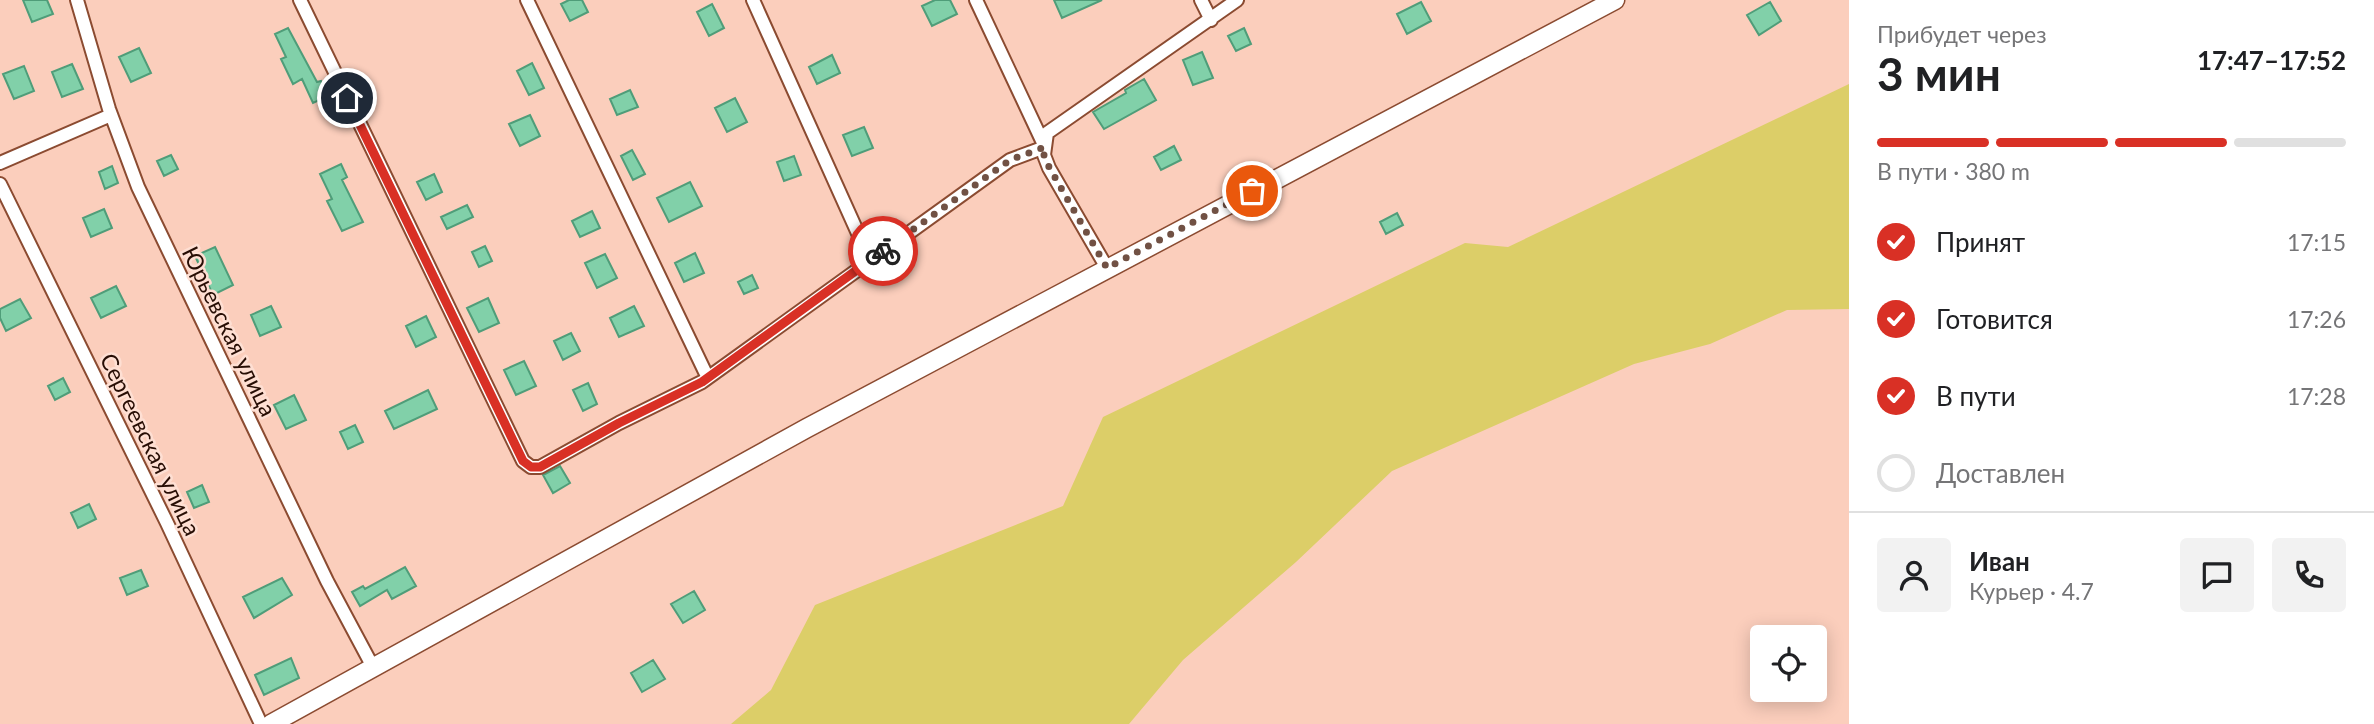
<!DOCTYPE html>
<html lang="ru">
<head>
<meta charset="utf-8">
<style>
  :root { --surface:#fff; --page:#f2f2f2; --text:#202124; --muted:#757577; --line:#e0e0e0; --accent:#d93025 }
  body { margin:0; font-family:Lato,sans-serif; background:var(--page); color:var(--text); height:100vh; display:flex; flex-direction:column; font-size:26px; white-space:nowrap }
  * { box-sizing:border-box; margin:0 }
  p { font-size:23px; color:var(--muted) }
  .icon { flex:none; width:38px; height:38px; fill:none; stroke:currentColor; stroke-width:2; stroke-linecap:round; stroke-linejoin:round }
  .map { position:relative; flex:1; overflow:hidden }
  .panel { display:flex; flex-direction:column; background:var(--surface); width:525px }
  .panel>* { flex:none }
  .buttons { position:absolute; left:1750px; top:625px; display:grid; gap:14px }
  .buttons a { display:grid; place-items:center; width:77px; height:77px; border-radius:7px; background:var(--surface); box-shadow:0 4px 18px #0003; font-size:35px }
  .pin { position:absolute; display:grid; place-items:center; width:60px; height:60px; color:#fff; margin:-30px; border:4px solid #fff; border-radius:50%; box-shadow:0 2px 7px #0007 }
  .courier { position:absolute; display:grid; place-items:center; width:70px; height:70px; margin:-35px; border:5px solid #d93025; border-radius:50%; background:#fff; color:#222; box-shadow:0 2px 9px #0007 }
  .headline em { font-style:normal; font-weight:700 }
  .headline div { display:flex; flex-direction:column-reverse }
  .headline { display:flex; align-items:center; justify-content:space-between; height:119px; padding:0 28px }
  h1 { font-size:46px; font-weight:700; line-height:52px }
  .bar { display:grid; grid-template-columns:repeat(4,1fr); gap:10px 7px; align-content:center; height:84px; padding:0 28px }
  .bar i { height:9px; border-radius:5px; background:var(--line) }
  .bar .active { background:var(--accent) }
  .bar p { grid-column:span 4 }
  .line { display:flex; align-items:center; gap:18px; padding:0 28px; border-top:2px solid var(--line) }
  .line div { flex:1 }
  .round { display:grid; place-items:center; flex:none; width:74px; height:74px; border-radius:7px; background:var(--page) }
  ol { padding:0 28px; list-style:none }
  li { display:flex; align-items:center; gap:21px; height:77px }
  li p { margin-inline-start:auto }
  li .icon { padding:7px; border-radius:50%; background:var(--accent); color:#fff; stroke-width:4 }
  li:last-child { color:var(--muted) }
  li i { width:38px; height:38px; border:4px solid var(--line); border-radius:50% }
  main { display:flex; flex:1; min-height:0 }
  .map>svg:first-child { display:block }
  .green { fill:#dcce68 }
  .building { fill:#81d0a9; stroke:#4f9d79; stroke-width:2 }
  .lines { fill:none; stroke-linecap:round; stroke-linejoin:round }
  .minor-casing { stroke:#8b4b31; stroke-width:16 }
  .secondary-casing { stroke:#8b4b31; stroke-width:21 }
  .minor { stroke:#fff; stroke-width:12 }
  .secondary { stroke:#fff; stroke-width:18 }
  .done { stroke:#715144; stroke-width:7; stroke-dasharray:0 12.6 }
  .route { stroke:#d93025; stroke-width:9 }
  .labels { text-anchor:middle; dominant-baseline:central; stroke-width:5; stroke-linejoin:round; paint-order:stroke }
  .street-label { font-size:23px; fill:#270d04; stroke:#fedfd3 }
</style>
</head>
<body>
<main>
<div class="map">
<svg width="1849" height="724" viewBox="0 0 1849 724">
  <rect width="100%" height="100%" fill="#fbcebc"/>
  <path class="green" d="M1849,84V309L1787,310L1710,344L1634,364L1392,471L1296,562L1183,660L1129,724H731L771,690L815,605L1063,506L1103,417L1465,243L1508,247Z"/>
  <path class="building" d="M23,0H47L53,14L32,22Z
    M569,0H582L588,12L570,21L561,4Z
    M935,0H950L957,14L932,26L922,6Z
    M1054,0H1102L1062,18Z
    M1421,2L1431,21L1407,34L1397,14Z
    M1770,2L1781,21L1759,35L1747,15Z
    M712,4L724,28L709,36L697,12Z
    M288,28L317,82L321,81L328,96L313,103L302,79L293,84L281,59L286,57L275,34Z
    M1244,28L1251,44L1236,51L1228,36Z
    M139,48L151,73L131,82L119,57Z
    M1202,52L1213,78L1193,85L1183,60Z
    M832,55L840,73L817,84L809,67Z
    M532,63L544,88L529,95L517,71Z
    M72,64L83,89L62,97L52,72Z
    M24,66L34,91L14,99L3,74Z
    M1144,79L1156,100L1104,129L1093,112L1126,93L1125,90Z
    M630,90L638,107L617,115L610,99Z
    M735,98L747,122L727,132L715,108Z
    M530,115L540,136L520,146L509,124Z
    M864,127L873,148L852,156L843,135Z
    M1174,146L1181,160L1161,170L1154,157Z
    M632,150L645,174L633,180L621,156Z
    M171,155L178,169L164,176L157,161Z
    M794,156L801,175L784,181L777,162Z
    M341,164L347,177L342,180L363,222L342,231L327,201L332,199L320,174Z
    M112,166L118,183L105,189L99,172Z
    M434,174L442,192L426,200L417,182Z
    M690,182L702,206L669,222L657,198Z
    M467,205L473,217L447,229L441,217Z
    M104,209L112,228L91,237L83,218Z
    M592,211L600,228L580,237L572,221Z
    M1397,213L1403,225L1386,234L1380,222Z
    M485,246L492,261L479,267L472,252Z
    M215,247L233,285L213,295L195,256Z
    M695,253L704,273L684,282L675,263Z
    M605,254L617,278L597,288L585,263Z
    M752,275L758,288L744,294L738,282Z
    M116,286L126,306L101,318L91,298Z
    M488,298L499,323L479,332L467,308Z
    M20,299L31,318L6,331L0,318V309Z
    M271,306L281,327L260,336L251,315Z
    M634,306L644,326L619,337L610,318Z
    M426,316L436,337L416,347L406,326Z
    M571,333L580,351L563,360L554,341Z
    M524,361L536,386L516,395L504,370Z
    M63,378L70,392L55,400L48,386Z
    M588,383L597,404L583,411L573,390Z
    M428,390L437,409L394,429L385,411Z
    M294,395L306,420L286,429L274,405Z
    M355,425L363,442L348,449L340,432Z
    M560,466L570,483L553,493L543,475Z
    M202,485L209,502L194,508L187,492Z
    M89,504L96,519L78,528L71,513Z
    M405,567L416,586L392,599L387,590L360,606L352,592L363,586L365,589Z
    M141,570L148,586L127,595L120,578Z
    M282,578L292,595L254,618L243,597Z
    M694,591L705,610L683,623L671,604Z
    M291,658L299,678L264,695L255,675Z
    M653,660L665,679L642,692L631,673Z"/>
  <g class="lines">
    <g class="minor-casing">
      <path id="minor" d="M77,0L109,109L138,187L327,581L374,669
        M300,0L523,461L531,467H540L619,423L702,382L1010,160L1045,147L976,0
        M527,0L707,376
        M753,0L870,260
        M1201,0L1211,20
        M0,163L111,115
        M0,184L167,523L261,724
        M1107,268L1049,168L1044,155L1047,133L1237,0"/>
    </g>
    <g class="secondary-casing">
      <path id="secondary" d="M271,724L807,428L1615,0"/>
    </g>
    <use href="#minor" class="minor"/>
    <use href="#secondary" class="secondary"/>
  </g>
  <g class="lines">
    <path class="done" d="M883,251L1010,160L1045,147L1044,155L1049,167L1107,268L1252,191"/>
    <path class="route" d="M347,98L523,461L531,467H540L619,423L702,382L883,251"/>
  </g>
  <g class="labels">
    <g class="street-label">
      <text transform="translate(230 331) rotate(64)">Юрьевская улица</text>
      <text transform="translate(151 444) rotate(64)">Сергеевская улица</text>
    </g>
  </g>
</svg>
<div class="buttons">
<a><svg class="icon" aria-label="locate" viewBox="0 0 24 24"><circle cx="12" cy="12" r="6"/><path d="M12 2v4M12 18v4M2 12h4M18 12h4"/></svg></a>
</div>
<div class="pin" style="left:1252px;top:191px;background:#ea580c"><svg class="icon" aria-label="bag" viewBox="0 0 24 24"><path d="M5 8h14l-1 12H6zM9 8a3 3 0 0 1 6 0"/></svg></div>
<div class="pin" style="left:347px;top:98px;background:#1f2937"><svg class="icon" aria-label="home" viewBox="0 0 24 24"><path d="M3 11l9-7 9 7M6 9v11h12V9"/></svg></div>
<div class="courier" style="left:883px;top:251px"><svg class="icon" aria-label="bike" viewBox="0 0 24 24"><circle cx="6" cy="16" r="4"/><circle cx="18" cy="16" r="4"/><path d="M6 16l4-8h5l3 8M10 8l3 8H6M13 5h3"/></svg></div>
</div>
<section class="panel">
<div class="headline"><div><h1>3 мин</h1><p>Прибудет через</p></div><em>17:47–17:52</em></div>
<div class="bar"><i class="active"></i><i class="active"></i><i class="active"></i><i></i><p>В пути · 380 m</p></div>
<ol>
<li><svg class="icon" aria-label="check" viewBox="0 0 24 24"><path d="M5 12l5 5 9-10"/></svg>Принят<p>17:15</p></li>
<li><svg class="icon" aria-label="check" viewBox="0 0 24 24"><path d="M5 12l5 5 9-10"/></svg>Готовится<p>17:26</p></li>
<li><svg class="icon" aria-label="check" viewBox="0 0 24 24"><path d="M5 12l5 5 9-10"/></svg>В пути<p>17:28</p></li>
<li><i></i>Доставлен</li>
</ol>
<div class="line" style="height:126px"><a class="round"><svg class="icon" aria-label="person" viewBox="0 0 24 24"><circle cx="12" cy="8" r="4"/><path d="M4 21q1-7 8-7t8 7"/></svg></a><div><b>Иван</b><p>Курьер · 4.7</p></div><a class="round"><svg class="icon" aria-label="chat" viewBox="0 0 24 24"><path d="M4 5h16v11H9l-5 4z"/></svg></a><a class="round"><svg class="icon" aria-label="phone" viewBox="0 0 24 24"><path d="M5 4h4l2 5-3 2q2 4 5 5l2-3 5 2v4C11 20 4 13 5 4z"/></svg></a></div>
</section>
</main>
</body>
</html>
